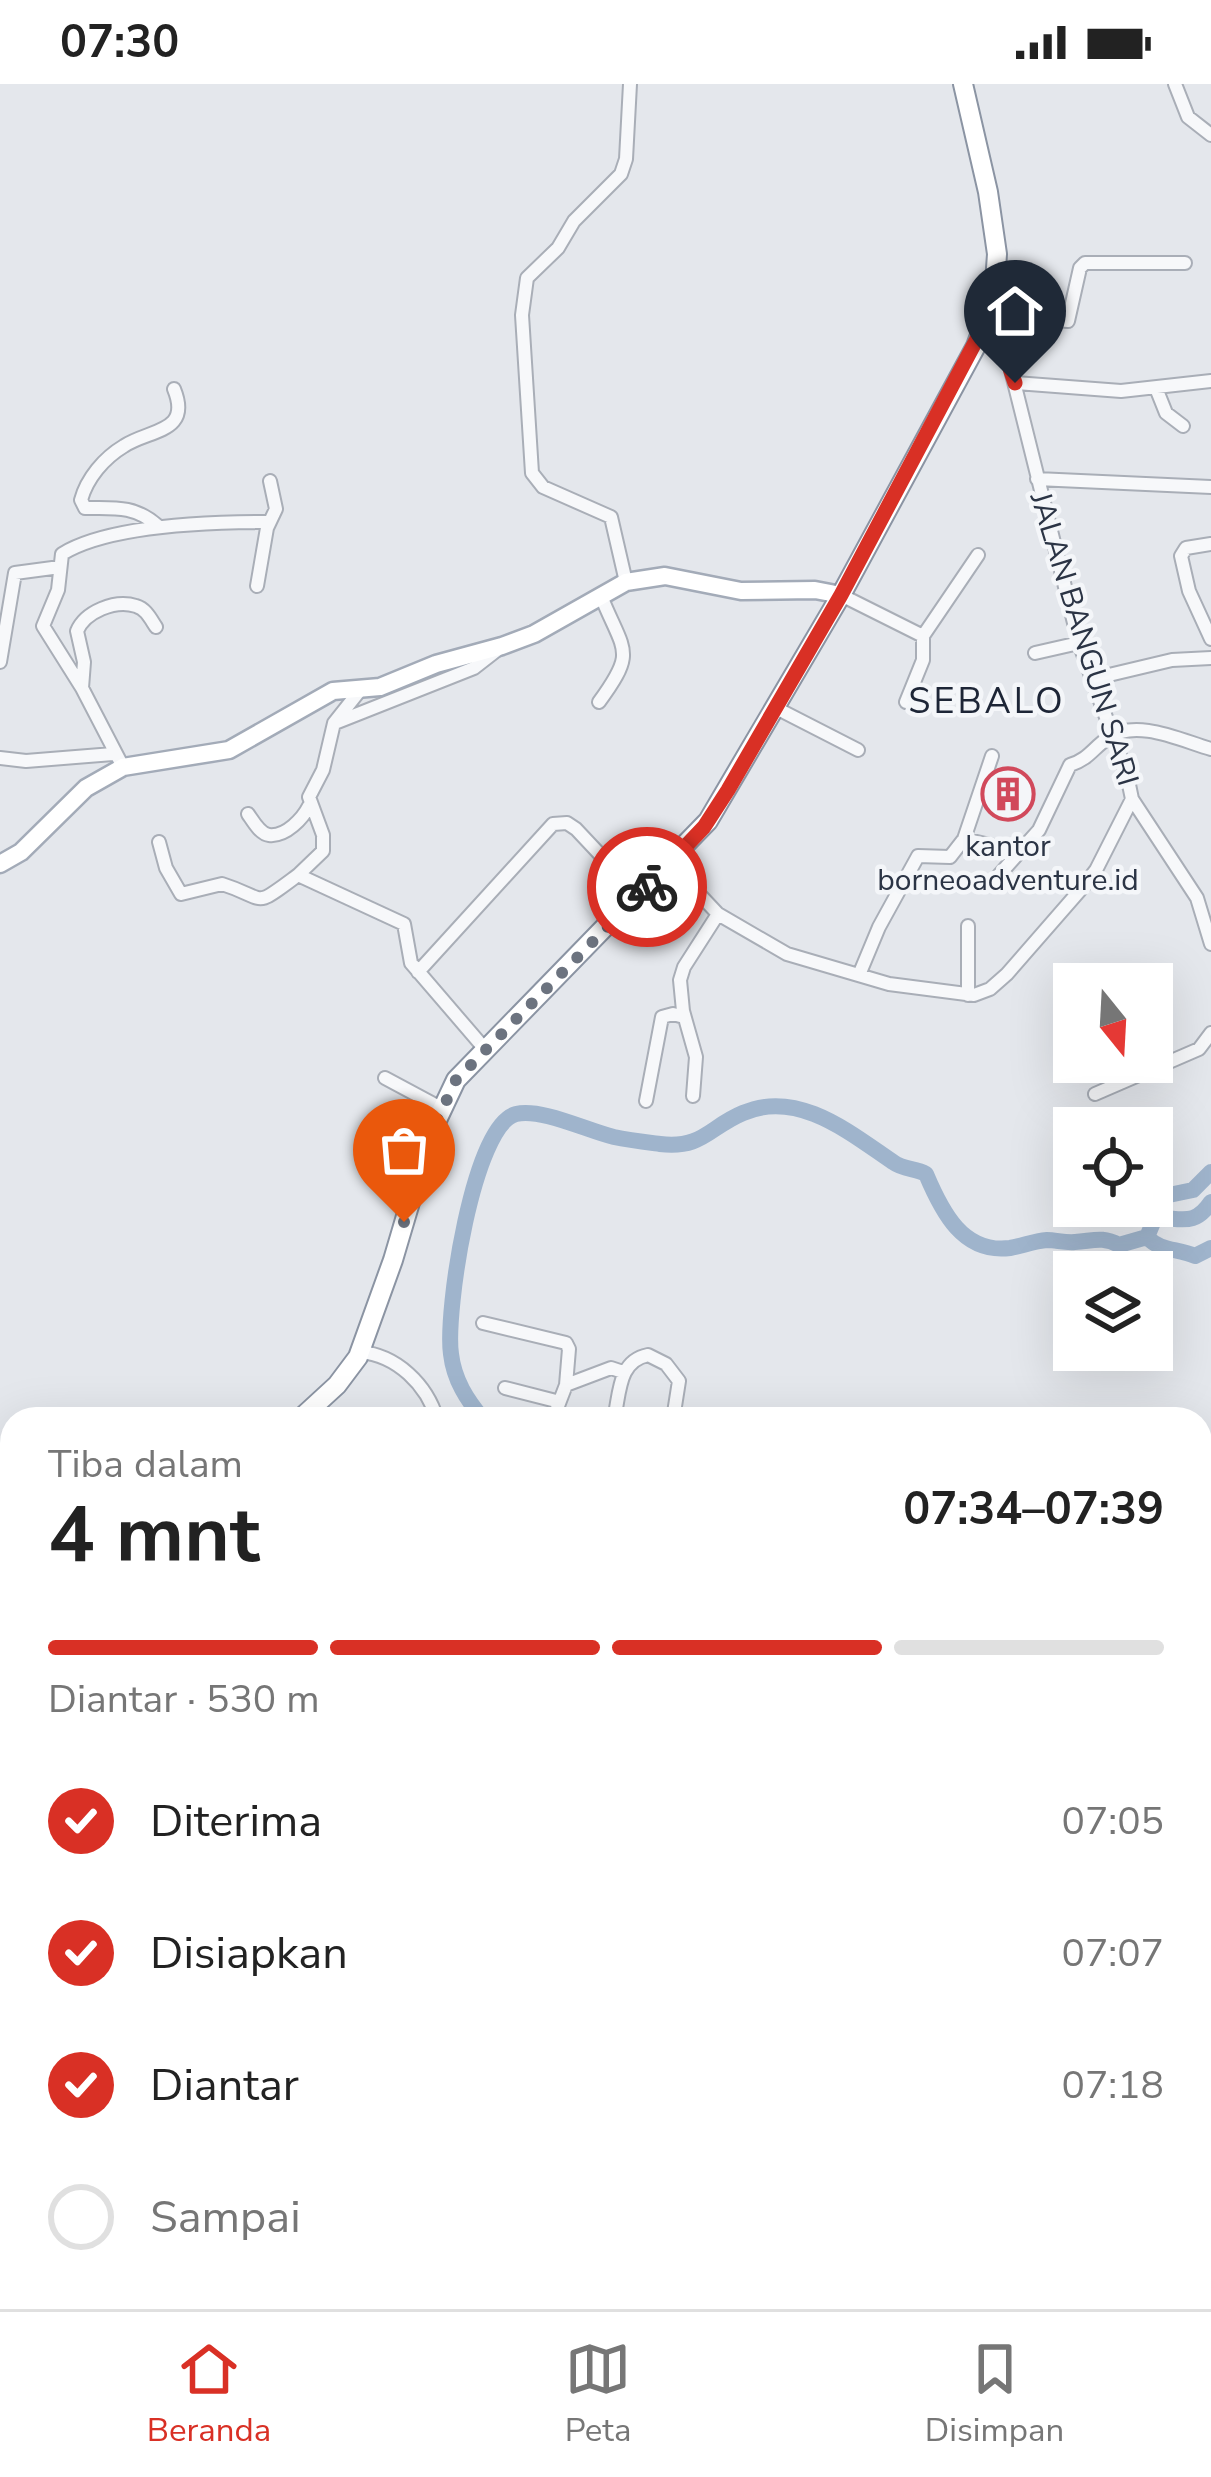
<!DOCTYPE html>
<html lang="id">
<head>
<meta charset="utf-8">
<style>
  :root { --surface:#fff; --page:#f2f2f2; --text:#222; --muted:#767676; --line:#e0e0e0; --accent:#d93025 }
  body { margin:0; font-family:"Nunito Sans",sans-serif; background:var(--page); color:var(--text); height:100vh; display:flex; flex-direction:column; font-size:45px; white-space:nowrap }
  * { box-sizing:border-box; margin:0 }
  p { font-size:39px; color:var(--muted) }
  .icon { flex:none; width:66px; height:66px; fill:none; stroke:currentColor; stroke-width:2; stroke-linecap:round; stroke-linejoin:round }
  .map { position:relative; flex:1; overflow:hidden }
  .side { position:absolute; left:0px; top:1323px; width:1212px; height:903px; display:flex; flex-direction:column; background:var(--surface); border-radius:36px 36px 0 0; box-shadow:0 12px 48px #0002 }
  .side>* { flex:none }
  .needle { width:78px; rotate:162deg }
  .buttons { position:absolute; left:1053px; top:879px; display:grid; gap:24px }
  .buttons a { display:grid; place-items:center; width:120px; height:120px; border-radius:0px; background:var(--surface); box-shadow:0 12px 48px #0002; font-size:60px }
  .pin { position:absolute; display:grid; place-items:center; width:102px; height:102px; color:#fff; margin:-123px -51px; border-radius:50% 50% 50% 0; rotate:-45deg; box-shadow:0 0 12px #0007 }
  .pin .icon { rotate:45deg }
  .courier { position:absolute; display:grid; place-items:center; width:120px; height:120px; margin:-60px; border:9px solid #d93025; border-radius:50%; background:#fff; color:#222; box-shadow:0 3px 15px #0007 }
  .head em { font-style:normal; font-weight:700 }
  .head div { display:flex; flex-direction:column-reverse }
  .head { display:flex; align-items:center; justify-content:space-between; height:204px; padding:0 48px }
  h1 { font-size:78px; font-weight:700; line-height:90px }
  .bar { display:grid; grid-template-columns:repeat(4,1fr); gap:18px 12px; align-content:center; height:144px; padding:0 48px }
  .bar i { height:15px; border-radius:9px; background:var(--line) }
  .bar .selected { background:var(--accent) }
  .bar p { grid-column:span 4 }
  ol { padding:0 48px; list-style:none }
  li { display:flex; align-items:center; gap:36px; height:132px }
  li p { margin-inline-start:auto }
  li .icon { padding:12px; border-radius:50%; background:var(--accent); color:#fff; stroke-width:4 }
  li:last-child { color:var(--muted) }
  li i { width:66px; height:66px; border:6px solid var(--line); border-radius:50% }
  .status { display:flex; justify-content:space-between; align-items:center; height:84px; padding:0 60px; background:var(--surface); direction:ltr }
  .status svg { height:33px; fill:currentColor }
  .menu { display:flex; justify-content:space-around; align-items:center; height:168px; border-top:3px solid var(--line); background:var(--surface); font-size:33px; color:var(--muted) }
  .menu a { display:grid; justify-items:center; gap:6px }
  .menu .selected { color:var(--accent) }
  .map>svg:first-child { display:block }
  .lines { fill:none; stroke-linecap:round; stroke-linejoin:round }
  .river { stroke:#9fb4cc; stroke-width:16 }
  .minor-casing { stroke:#a9aeb7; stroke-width:16 }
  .major-casing { stroke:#a3abb8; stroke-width:21 }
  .highway-casing { stroke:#8b94a3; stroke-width:22 }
  .minor { stroke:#f7f8fa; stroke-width:12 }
  .major { stroke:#fff; stroke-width:16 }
  .highway { stroke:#fff; stroke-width:18 }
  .done { stroke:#6c737f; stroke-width:12; stroke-dasharray:0 21.6 }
  .route { stroke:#d93025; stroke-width:15 }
  .labels { text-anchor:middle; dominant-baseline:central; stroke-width:9; stroke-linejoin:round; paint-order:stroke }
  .street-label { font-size:30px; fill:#2b3445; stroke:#f4f6f9 }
  .poi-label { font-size:30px; fill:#2b3445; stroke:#f4f6f9 }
  .quarter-label { font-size:36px; letter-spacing:3px; fill:#1d2536; stroke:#f4f6f9 }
</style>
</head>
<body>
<div class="status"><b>07:30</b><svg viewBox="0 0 49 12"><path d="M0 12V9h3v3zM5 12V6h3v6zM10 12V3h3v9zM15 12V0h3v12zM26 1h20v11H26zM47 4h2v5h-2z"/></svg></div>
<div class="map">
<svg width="1211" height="2225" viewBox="0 0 1211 2225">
  <rect width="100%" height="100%" fill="#e4e7ec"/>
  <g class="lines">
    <path class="river" d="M1152,1134C1179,1132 1193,1145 1211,1118
      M1147,1153C1161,1168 1177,1164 1195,1172L1211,1164
      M483,1335C467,1316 454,1296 451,1270C445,1228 473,1041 516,1030C542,1024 588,1047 614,1053C629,1056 645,1058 660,1060C703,1065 709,1043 743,1029C798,1005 850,1049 893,1078C904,1086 915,1084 926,1090C942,1128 963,1170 1010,1164C1022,1162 1034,1157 1047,1156C1056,1156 1065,1159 1075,1158C1093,1157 1102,1152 1119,1161L1147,1153L1164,1112L1193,1106L1211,1088
      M312,2225L314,2214"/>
    <g class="minor-casing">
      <path id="minor" d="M1175,0L1188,33L1211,51
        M988,232L1068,237L1080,184L1085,179H1185
        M987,236L1009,278L1079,559L1127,691L1132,715L1197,814L1211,860
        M1015,299L1121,307L1211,297
        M1156,304L1166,329L1183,342
        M1037,395L1211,403
        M158,442C135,421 113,424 85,424L81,416C87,394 104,374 124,362C150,345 192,349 174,305
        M1211,460L1186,464L1181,472L1189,507L1211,555
        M626,498L611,433L543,403L532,389L522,231L527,194L558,164L574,137L621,90L626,75L630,0
        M257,502L267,444L276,425L270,397
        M841,511L923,552L978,471
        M1035,569L1079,559
        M0,578L15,489L60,483
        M1092,595L1172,576L1211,574
        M82,604L84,578L77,547C85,528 115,515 136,522C146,525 150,534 156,543
        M361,605L334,639L323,686L309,713L323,751V767L298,791L404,840L411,879L484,964
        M599,618C637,566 624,569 601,512
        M906,618L923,576V552
        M776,624L858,666
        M335,639L474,584L501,563
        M0,674L26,677L113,670
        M123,683L82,604L43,542L58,506L62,470C109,441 214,438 269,438
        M248,730C253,737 260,750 269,751C286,753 303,734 309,722
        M964,755L992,672
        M159,758L166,784L181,810L222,800C269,815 251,826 298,791
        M670,779L718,830L787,870L889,900L974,911L990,905L1007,890L1082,804L1096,786L1132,715
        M999,791L1039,746L1070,681C1089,675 1093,664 1108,654C1137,634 1182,657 1211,665
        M418,888L553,740L567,739L576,745L639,812
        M859,891L879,843L918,772L950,773L964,755L1019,768
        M968,911V842
        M385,994L441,1024
        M1095,1010L1199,965L1211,949
        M693,1012L696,973L683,927L680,896L684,883L718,830
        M646,1017L662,933L673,930L684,933
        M483,1239L566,1259L569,1265L566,1301
        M360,1268C397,1271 427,1301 437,1335
        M505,1304L556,1317
        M553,1335L566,1301L611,1284L623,1288
        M614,1335C620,1309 618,1277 648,1271L666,1280L679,1297L673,1335
        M1200,1901L1211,1904
        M1200,2043L1211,1999"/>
    </g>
    <g class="major-casing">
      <path id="major" d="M0,780L21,768L86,704L123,683L229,666L333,607L380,603L436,580L502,562L534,550L626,498L665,492L741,507L815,506L841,511"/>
    </g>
    <g class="highway-casing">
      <path id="highway" d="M300,1335L337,1301L358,1273L393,1176L430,1051L456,996L708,737L841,511L976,262L994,213L997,170L988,108L963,0
        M460,2214L463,2225"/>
    </g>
    <use href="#minor" class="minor"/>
    <use href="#major" class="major"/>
    <use href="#highway" class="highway"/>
  </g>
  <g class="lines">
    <path class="done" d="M404,1138L430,1052L456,996L647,803"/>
    <path class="route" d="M647,803L704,743L728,706L841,511L987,236L1002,261L1015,299"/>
  </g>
  <defs>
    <g id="building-ring" transform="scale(2.7)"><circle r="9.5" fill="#f4f6f9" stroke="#d1495b" stroke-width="1.5"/><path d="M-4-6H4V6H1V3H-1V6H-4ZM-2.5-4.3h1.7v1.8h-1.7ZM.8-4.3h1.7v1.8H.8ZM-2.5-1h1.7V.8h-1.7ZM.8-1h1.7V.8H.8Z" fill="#d1495b"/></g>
  </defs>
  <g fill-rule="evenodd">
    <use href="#building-ring" x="1008" y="710"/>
  </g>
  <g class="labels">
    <g class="street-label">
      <text transform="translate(1084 555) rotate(73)">JALAN BANGUN SARI</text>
    </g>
    <g class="poi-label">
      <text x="1008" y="762">kantor<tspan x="1008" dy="34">borneoadventure.id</tspan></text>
    </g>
    <g class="quarter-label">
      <text x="987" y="617">SEBALO</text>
    </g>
  </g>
</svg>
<div class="buttons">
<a><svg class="needle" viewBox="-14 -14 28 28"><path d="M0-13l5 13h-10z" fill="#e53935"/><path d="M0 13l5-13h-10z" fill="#767676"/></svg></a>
<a><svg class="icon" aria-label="locate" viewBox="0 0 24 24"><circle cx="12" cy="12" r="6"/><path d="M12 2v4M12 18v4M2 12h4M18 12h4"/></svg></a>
<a><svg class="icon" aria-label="layers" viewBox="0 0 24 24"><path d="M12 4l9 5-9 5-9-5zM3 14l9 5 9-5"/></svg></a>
</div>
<div class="pin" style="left:404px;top:1138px;background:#ea580c"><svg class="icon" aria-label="bag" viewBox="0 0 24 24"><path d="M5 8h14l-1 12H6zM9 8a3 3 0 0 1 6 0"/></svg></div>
<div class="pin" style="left:1015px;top:299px;background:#1f2937"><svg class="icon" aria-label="home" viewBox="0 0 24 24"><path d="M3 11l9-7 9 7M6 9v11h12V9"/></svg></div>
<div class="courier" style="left:647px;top:803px"><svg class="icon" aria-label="bike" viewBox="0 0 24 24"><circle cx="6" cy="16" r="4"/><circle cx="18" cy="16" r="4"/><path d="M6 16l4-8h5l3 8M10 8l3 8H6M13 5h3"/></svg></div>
<section class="side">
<div class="head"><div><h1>4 mnt</h1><p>Tiba dalam</p></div><em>07:34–07:39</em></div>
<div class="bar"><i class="selected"></i><i class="selected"></i><i class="selected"></i><i></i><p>Diantar · 530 m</p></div>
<ol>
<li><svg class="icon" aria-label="check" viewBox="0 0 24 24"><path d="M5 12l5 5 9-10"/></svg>Diterima<p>07:05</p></li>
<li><svg class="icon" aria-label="check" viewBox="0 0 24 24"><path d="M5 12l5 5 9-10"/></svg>Disiapkan<p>07:07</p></li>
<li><svg class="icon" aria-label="check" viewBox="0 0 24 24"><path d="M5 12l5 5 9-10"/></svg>Diantar<p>07:18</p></li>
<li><i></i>Sampai</li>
</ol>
</section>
</div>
<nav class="menu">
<a class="selected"><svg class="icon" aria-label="home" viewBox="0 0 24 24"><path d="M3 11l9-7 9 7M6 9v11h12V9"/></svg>Beranda</a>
<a><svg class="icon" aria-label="map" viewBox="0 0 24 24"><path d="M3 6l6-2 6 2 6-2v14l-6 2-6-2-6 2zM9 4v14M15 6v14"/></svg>Peta</a>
<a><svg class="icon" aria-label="saved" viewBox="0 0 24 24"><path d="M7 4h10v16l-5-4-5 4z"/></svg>Disimpan</a>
</nav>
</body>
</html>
